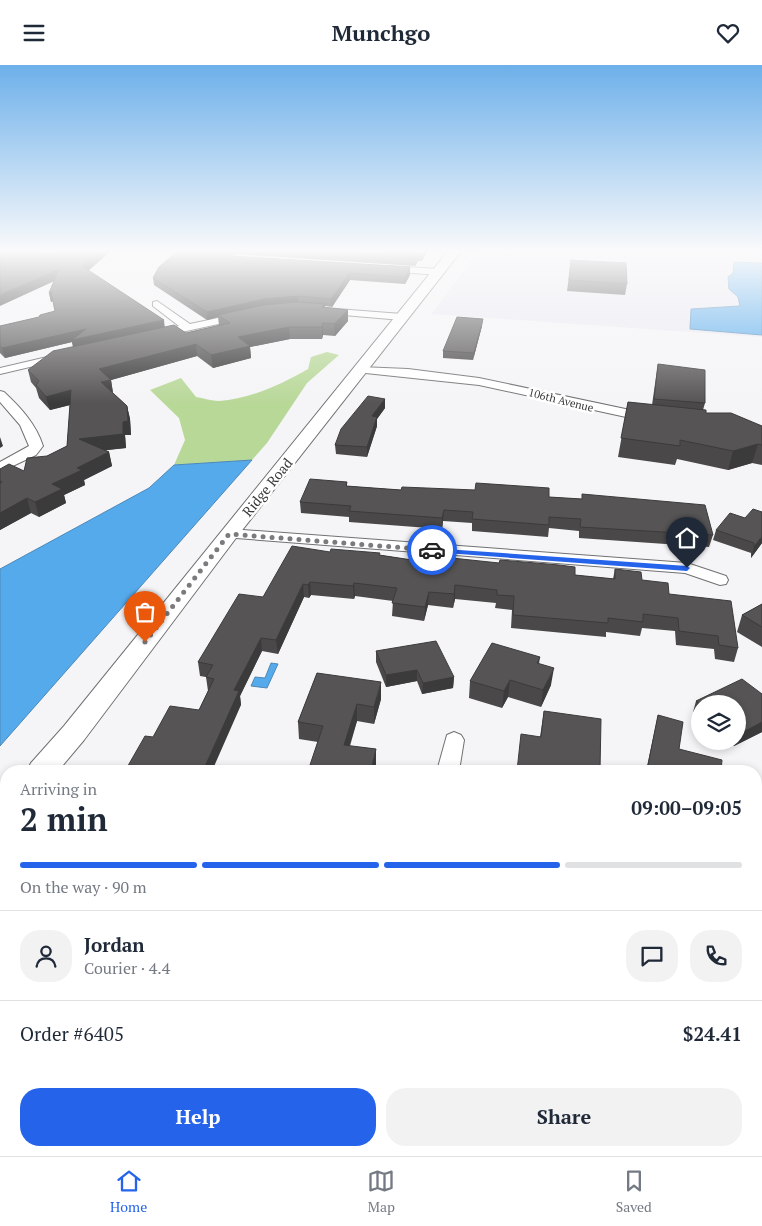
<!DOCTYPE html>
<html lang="en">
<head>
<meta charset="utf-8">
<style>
  :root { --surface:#fff; --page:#f2f2f3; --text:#1f2937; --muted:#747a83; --line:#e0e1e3; --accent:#2563eb }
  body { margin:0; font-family:"PT Serif",serif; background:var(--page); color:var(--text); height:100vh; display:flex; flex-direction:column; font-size:19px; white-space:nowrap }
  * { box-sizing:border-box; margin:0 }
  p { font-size:16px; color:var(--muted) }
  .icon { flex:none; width:28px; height:28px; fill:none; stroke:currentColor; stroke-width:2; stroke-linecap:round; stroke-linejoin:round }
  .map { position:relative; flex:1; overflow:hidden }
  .side { position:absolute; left:0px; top:700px; width:762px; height:391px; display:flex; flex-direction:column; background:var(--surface); border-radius:20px 20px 0 0; box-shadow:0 2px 8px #0003 }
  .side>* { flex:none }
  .fabs { position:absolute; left:691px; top:630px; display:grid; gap:10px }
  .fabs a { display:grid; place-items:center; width:55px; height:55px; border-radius:50%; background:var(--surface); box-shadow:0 2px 8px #0003; font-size:25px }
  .pin { position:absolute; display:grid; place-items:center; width:42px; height:42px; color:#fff; margin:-51px -21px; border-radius:50% 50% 50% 0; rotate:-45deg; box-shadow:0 0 5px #0007 }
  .pin .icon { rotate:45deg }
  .courier { position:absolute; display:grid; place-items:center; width:50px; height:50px; margin:-25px; border:4px solid #2563eb; border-radius:50%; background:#fff; color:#222; box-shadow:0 1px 6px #0007 }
  .head em { font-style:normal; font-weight:700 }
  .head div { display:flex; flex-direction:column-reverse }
  .head { display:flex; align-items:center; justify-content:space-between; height:85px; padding:0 20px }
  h1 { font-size:32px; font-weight:700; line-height:38px }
  .bar { display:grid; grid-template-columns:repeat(4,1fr); gap:8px 5px; align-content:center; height:60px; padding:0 20px }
  .bar i { height:6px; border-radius:4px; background:var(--line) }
  .bar .selected { background:var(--accent) }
  .bar p { grid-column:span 4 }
  .line { display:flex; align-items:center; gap:12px; padding:0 20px; border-top:1px solid var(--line) }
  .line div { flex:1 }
  .round { display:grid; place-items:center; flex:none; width:52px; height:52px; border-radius:20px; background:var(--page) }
  .cta { display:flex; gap:10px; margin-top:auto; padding:10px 20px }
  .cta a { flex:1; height:58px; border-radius:20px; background:var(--accent); color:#fff; font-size:20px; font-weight:700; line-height:58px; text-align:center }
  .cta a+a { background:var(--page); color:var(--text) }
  header { display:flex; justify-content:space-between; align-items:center; height:65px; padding:0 20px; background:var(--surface); font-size:22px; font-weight:700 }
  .dock { display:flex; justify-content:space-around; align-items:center; height:70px; border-top:1px solid var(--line); background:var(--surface); font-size:14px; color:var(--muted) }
  .dock a { display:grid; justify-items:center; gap:2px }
  .dock .selected { color:var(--accent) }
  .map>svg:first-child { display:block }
  .built { fill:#eae9f2 }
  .green { fill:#b8d898 }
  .water { fill:#55aaec; stroke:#4d88b7 }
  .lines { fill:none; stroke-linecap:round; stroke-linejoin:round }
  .street-casing { stroke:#717173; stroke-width:2 }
  .secondary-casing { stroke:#717173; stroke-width:2 }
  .street { fill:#fff; fill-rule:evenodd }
  .secondary { fill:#fff; fill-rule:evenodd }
  .wall { fill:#4a4849 }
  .shaded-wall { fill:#3c3b3c }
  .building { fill:#565455; stroke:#3c3b3c }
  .route { fill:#2563eb }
  .done { stroke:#7b7b7d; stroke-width:5; stroke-dasharray:0 9 }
  .labels { text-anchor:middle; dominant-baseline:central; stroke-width:5; stroke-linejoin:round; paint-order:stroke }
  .far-street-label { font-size:11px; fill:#3a3a3b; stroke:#fff }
  .street-label { font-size:14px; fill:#3a3a3b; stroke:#fff }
</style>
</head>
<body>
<header><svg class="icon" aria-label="menu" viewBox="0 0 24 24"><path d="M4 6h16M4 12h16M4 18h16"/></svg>Munchgo<svg class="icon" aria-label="heart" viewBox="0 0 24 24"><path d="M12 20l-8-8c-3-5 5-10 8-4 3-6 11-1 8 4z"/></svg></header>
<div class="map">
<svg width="762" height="1091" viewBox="0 0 762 1091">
  <rect width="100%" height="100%" fill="#f5f5f7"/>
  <path class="built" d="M479,185H762V198L734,197L733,229L738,232L740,241L691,244L762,270V272L431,249Z"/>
  <path class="green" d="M327,287L339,290L307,318L267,378L252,395L174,400L185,375L179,353L150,325L181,313L196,332C203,333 212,336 219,336C250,334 282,319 308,304L311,292Z"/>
  <path class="water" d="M734,197L762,198V270L690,264L691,244L740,241L738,232L729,224L728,212L733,208Z
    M252,395L0,681V504L149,423L174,400Z
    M271,598L278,599L267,623L251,621L255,612L265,613Z"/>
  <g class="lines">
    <g class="street-casing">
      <path id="street" d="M387,201L440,204L445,207L440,210L384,206V202Z
        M157,236L190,259L241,248L246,251L241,254L159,272L154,269L155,267L179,261L153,241V237Z
        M324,243L402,249L407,252L402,255L320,248V244Z
        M60,289L64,290V294L0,309V303Z
        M360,302L408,304L479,313L649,349L655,353L649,357L479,320L356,307V303Z
        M0,326L4,327C21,343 36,359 43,381L36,390L0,407V397L29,381L20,360L0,337Z
        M229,464L687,498L726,511L728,515L726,519L720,520L685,508L223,472L221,469Z
        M454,667L461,670L464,675L459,706H437L447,670Z
        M756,870L762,871V895L756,894Z"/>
    </g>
    <g class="secondary-casing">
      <path id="secondary" d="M449,185H462L236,473L84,675L58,706H27L31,698L64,661Z
        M6,734V763L0,765V736Z"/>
    </g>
    <use href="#street" class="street"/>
    <use href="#secondary" class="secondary"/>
  </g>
  <path class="wall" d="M22,185H112L88,206L165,262L186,268L219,260L218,252L207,255L154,220L153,213L179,185H428L422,196H418L415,201L234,189L232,191L410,202V210L405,219L350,215L332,242L325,241V243L348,256L335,271L323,270L322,274H290L250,282L251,293L213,303L197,291L111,315L113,328L127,341L130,354L131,370H125L126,383L105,385L109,387L112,401L84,415L85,420L64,430L66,438L39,452L31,448L0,465V404L24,406L47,391L67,381L70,340L50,345L39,333L36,323L31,317L28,305L73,282L72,277L5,293L0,288V261L39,252L55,246L53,236L51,237L49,228L54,216L53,189L55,187Z
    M571,195L627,219L625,230L567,226Z
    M482,261L473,295L443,293V286Z
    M658,299L705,338L703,345L706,348L762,361V400L752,398L728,405L677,394L675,400L618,392L628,337L652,340L656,312Z
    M385,334V343L377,354V361L367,392L336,389L335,380Z
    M347,417V421L401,425L549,432L582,434V429L713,470L709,482L579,473V466L549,463L548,472L472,466V458L443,456L442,464L349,457V452L301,448L300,437Z
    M745,453L762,478L751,493V488L713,475L716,465Z
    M330,487L380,490L412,495L575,510L613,514L615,504L642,515L669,529L738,583L734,597L715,594L714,584L676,580L675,566L642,563L640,571L606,567V572L511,563L512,545L495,543L496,538L455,534L453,543L428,540L424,556L392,551L393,536L355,531L354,534L311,530L309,533L304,532L278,589L262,586L240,631L241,640L153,672L199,645L208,626L206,612L200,611L198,597L263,532Z
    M762,539V582L737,567L742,550Z
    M376,586L454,612L453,623L422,629L417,616L386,622L376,597Z
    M540,592L539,599L551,620L541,642L508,632L502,643L469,633L470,616Z
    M317,608L381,634L374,659L357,656L350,681L376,684V702L318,677L299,674L298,657Z
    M762,629V667L734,681L728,676H738V639H700V653L693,647L696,636Z
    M544,646L600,706H517L540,672Z
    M658,650L679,684L721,706H646Z
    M6,841V884L0,883V851Z
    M756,965H762V1034L756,1035Z
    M237,1085H640L661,1091H238Z"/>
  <path class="shaded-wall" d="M101,185H112L83,210L82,201Z
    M229,185H234V189L228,194L227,186Z
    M424,185H428L422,196V189Z
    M418,189V196L415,201V193Z
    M410,202V210L405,219V212Z
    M59,204L61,213L0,241V230Z
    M350,208V215L332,242L331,234Z
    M51,227L53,236L51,237L49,228Z
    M298,231V239L218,250V252L207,255V247L264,234Z
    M348,245V256L335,271L334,259Z
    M483,254L482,261L473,295L474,288Z
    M164,255L165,265L74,285L72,277L5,293L2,283L86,264Z
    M323,258V270L322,274V262Z
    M289,262L290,274L250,282L251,293L213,303L211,290L238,272Z
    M196,279L197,291L111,315L113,328L104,330L99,304Z
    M71,325L74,339L50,345L46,332Z
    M385,334V343L377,354V361L367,392V382L372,351Z
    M127,341L130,354L131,370H125L126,383L82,388L79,374L123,357Z
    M0,372L3,381L0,383Z
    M758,379L752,398L728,405L733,386Z
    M109,387L112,401L84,415L85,420L64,430L66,438L39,452L35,437L52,419L77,403Z
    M27,433L31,448L0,465V448Z
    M444,445L443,456L442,464V453Z
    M762,471V478L751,493L754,482Z
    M310,517L311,530L309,533L308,520Z
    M354,518L355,531L354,534L353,521Z
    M303,519L304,532L278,589L276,575Z
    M455,520V534L453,543L454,529Z
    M429,527L428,540L424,556L425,542Z
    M261,573L262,586L240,631L241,640L212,706H203L234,625Z
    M554,603L551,620L541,642L543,625Z
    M417,605V616L386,622V610Z
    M454,612L453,623L422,629L423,618Z
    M510,615L508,632L502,643L504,626Z
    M381,617V634L374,659V642Z
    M357,639V656L344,697V680Z
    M762,657V667L734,681L736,676H738V670Z
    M376,684V702L375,706H371Z
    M6,1027V1048L0,1051V1030Z
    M201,1085H211L209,1091H199Z"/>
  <path class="building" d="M0,185H16L53,189L57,185H101L82,201L164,255L72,275L86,264L2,283L0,281V261L39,252L40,250L55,246L51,227L49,228L59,204L0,230Z
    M179,185H229L227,186L230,191L410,202L405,212L350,208L331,234L298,231L264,234L207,247L153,213L159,202Z
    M289,185H424L422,189H418L415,193Z
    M571,195L626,198L627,219L569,215Z
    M297,237L325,239L322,242L348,245L334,259L323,258L322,262H289L238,272L250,281L211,290L196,279L99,304L111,315L101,317L127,341L128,356L123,357V369L79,374L109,387L77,403L82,405L52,419L62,424L35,437L27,433L0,448V418L2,417L0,416V404L9,399L24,406L27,393L47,391L67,381L71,325L46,332L36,320L39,316L28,305L53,286L174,260L186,268L230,258L218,250L264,240Z
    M457,252L483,254L474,288L443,286Z
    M658,299L705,305V338L654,334Z
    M368,331L385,334L372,351L377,352L367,382L335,380L341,364Z
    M628,337L706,345V348H731L762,361V380L758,379L733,386L680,375V381L621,373Z
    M310,414L347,417L346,421L401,425L402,422L475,425L476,418L549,423V432L582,434V429L705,440L713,470L580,462L581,454L549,452V460L472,454L473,447L444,445L442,453L349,446L351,441L300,437Z
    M753,444L762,447V471L754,482V478L716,465L730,448L745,453Z
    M292,481L330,487L331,484L380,488L379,490L412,495L414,489L499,498L500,495L559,500L575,502V510L615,514V504L641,507L642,515L668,518L669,529L731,536L738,583L719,580L718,571L679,566L678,553L643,549V557L608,553V558L513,550L514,531L497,530V525L455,520L454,529L429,527L425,542L392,538L397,523L354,518L353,521L310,517L308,520L303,519L276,575L261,573L234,625L239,626L203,706H125L145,671L153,672L170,641L199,645L214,614L206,612L213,600L198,597L239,529L263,532Z
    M762,539V562L742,550Z
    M436,576L454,612L423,618L417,605L386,610L376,586Z
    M492,578L540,592L537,598L554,603L543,625L510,615L504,626L470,616Z
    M317,608L381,617L374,642L357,639L344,680L376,684L371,706H308L323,661L298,657Z
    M742,614L762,629V657L738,670V639H700L696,636Z
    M544,646L601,654L600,706H586L561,703V706H517L521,669L541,672Z
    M658,650L683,657L679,684L722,695L721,706H666V704L648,700Z
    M6,841V869L0,867V851Z
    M6,943V1027L0,1030V946Z
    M756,965H762V1019H760L756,1010Z
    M121,1085H201L199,1091H126L119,1089Z
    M243,1085H640L661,1088V1091H266Z"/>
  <linearGradient id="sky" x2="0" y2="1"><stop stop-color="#6db0ea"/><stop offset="0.55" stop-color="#fafafb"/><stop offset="1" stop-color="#fafafb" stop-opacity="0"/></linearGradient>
  <rect width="762" height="338" fill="url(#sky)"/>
  <path class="route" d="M430,483L687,501L690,503L687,506L432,487L430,486Z"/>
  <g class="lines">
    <path class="done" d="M145,577L229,469L432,485"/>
  </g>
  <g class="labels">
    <g class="far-street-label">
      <text transform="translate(561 335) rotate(14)">106th Avenue</text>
    </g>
    <g class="street-label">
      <text transform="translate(267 422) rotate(-51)">Ridge Road</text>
    </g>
  </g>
</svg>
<div class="fabs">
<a><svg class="icon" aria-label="layers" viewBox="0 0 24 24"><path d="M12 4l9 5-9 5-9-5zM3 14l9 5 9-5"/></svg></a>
</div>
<div class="pin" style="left:145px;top:577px;background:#ea580c"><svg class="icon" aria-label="bag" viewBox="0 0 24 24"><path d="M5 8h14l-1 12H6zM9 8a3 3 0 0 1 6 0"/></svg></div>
<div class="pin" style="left:687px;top:503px;background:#1f2937"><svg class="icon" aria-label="home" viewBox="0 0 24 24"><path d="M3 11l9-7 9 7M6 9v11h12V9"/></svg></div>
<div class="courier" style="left:432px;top:485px"><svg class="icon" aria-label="car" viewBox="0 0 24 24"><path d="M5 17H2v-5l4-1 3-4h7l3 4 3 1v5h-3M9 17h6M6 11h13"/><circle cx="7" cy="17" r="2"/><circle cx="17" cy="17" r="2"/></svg></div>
<section class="side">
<div class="head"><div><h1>2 min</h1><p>Arriving in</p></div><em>09:00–09:05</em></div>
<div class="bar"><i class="selected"></i><i class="selected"></i><i class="selected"></i><i></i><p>On the way · 90 m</p></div>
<div class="line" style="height:90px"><a class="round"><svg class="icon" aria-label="person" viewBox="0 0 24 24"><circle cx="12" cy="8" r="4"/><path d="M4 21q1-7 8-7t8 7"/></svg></a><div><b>Jordan</b><p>Courier · 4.4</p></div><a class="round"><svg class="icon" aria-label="chat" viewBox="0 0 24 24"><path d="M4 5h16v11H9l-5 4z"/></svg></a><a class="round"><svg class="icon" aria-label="phone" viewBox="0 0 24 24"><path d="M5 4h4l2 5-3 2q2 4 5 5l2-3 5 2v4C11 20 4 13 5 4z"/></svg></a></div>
<div class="line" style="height:65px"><div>Order #6405</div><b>$24.41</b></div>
<div class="cta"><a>Help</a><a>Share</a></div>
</section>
</div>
<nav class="dock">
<a class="selected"><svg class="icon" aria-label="home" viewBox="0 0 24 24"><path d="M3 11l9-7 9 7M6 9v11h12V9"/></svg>Home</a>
<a><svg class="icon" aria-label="map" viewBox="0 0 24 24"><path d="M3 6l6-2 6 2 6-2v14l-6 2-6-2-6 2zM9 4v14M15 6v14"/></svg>Map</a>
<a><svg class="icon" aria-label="saved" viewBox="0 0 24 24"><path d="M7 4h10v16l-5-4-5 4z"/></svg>Saved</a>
</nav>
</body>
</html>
